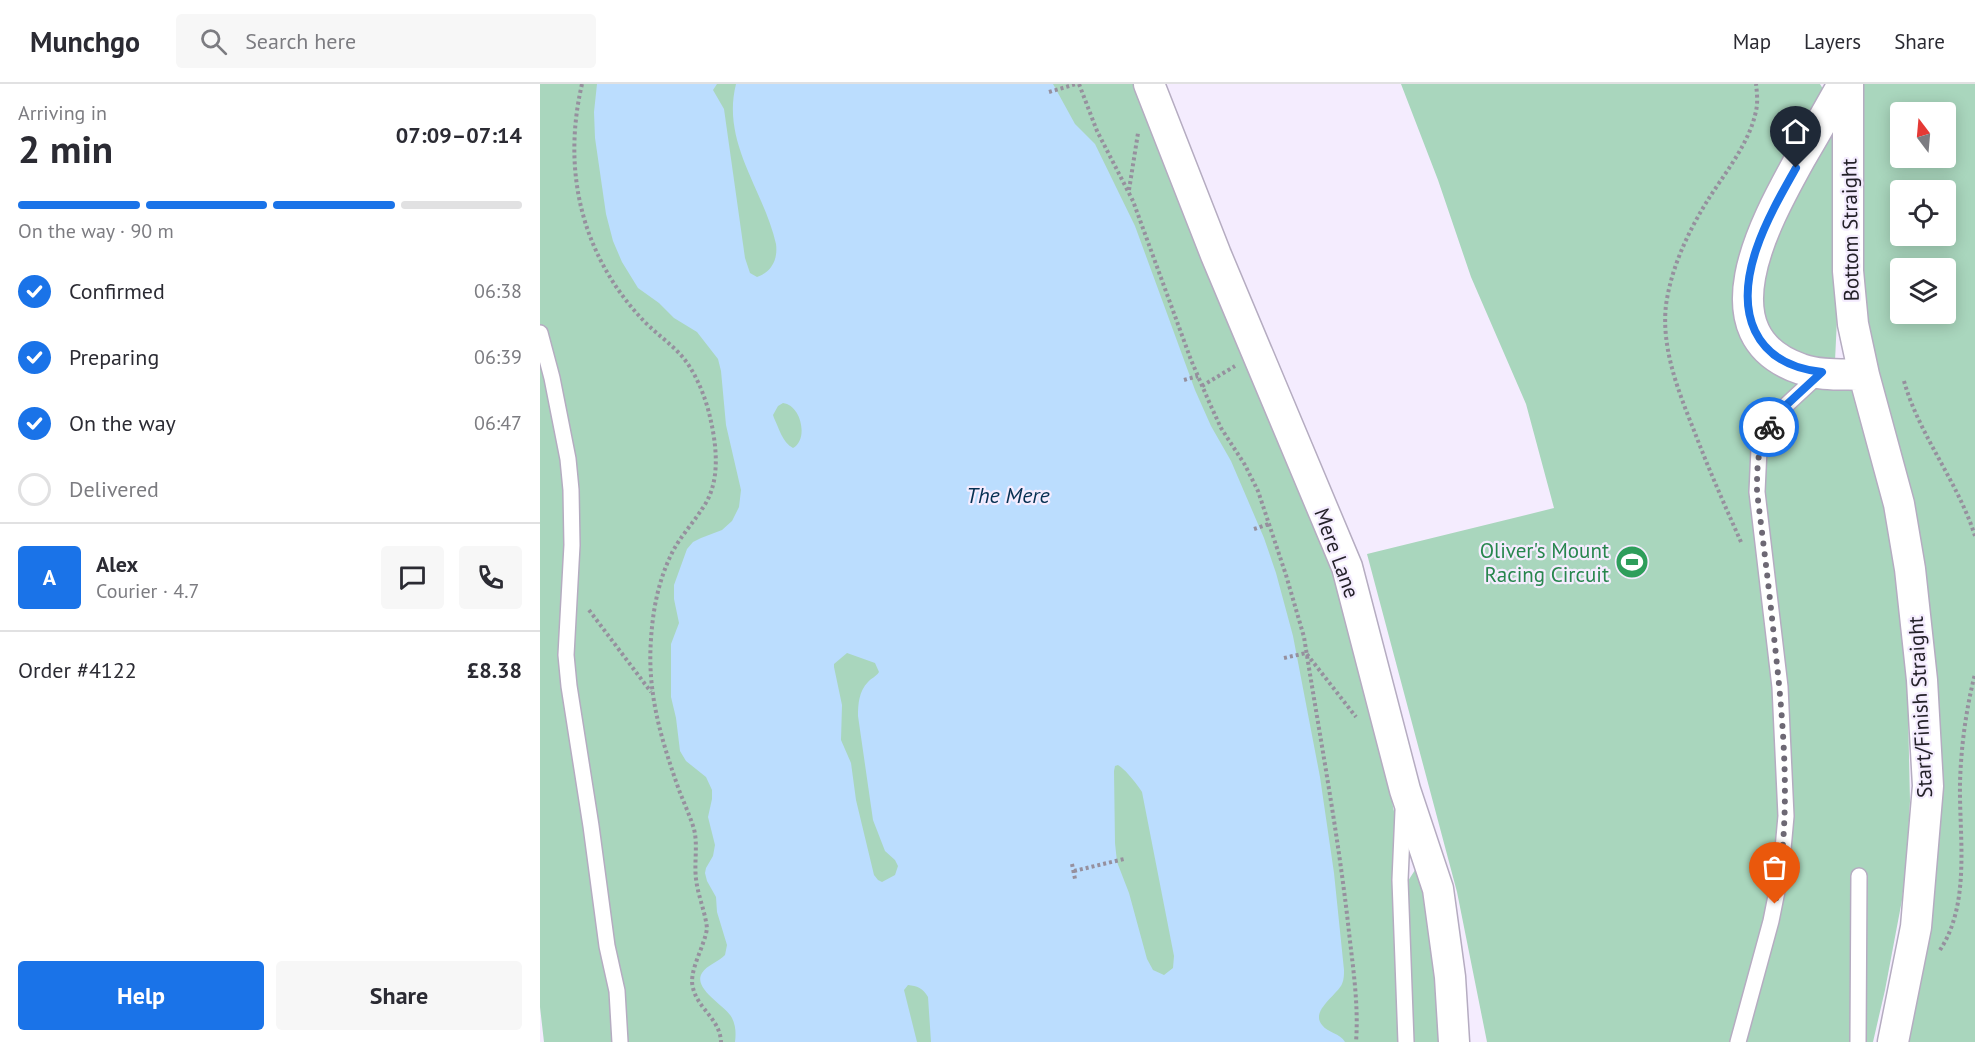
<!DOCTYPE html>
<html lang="en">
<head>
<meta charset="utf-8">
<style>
  :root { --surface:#fff; --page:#f7f7f7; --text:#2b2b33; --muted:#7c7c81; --line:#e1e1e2; --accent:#1a73e8 }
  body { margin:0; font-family:"PT Sans",sans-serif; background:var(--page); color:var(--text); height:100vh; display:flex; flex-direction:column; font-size:22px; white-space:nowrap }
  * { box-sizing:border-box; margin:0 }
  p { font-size:20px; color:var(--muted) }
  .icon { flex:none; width:33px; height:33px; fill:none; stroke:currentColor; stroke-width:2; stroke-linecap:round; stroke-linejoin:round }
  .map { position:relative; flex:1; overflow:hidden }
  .side { display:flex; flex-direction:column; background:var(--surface); width:540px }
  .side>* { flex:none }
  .needle { width:39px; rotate:344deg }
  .fabs { position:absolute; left:1350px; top:18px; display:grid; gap:12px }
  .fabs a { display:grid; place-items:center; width:66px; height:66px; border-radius:6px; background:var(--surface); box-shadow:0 3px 15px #0003; font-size:30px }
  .pin { position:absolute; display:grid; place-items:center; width:51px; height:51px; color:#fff; margin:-62px -26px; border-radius:50% 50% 50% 0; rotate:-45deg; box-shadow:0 0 6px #0007 }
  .pin .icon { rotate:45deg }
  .courier { position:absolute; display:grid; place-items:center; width:60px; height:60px; margin:-30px; border:4px solid #1a73e8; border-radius:50%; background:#fff; color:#222; box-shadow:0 2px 8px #0007 }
  .overview em { font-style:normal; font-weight:800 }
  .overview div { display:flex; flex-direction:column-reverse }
  .overview { display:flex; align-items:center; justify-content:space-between; height:102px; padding:0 18px }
  h1 { font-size:39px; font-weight:800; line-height:45px }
  .bar { display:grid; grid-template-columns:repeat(4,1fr); gap:9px 6px; align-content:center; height:72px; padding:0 18px }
  .bar i { height:8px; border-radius:4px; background:var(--line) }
  .bar .current { background:var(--accent) }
  .bar p { grid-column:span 4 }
  .line { display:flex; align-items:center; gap:15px; padding:0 18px; border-top:2px solid var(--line) }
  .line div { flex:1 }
  .round { display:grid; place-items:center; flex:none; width:63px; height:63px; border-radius:6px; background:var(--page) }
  ol { padding:0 18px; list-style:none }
  li { display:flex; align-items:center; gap:18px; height:66px }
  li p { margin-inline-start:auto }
  li .icon { padding:6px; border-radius:50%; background:var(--accent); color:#fff; stroke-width:4 }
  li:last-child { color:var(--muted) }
  li i { width:33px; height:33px; border:3px solid var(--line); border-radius:50% }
  .cta { display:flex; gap:12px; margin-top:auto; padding:12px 18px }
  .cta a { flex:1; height:69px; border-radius:6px; background:var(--accent); color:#fff; font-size:24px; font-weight:800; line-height:69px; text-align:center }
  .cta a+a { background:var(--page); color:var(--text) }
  header { display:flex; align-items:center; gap:36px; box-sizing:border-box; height:84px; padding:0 30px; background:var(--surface); border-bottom:2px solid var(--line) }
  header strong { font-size:28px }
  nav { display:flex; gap:33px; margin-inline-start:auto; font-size:21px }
  .search { width:420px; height:54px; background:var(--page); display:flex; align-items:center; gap:15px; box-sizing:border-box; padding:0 21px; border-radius:6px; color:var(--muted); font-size:22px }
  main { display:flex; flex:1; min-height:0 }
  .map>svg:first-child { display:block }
  .green { fill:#a9d6bd; fill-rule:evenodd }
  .water { fill:#bbddfe; fill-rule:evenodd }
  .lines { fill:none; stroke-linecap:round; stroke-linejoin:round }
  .lane-casing { stroke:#b5acc1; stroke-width:18 }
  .street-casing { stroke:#b5acc1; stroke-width:33 }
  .path { stroke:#96909e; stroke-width:4; stroke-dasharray:3 3; stroke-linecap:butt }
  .lane { stroke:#fff; stroke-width:15 }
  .street { stroke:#fff; stroke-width:30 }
  .done { stroke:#6d6874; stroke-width:6; stroke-dasharray:0 10.8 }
  .route { stroke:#1a73e8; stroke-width:8 }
  .labels { text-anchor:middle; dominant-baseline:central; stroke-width:4.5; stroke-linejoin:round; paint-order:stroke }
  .street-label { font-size:21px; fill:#242129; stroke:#f4ecfe }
  .leisure-label { font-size:21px; fill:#27864d; stroke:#f4ecfe; text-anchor:end }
  .water-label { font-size:22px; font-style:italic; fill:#053052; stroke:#f4ecfe }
</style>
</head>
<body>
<header>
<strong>Munchgo</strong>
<div class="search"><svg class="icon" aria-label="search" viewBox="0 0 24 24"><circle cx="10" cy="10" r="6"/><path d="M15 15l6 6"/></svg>Search here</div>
<nav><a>Map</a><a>Layers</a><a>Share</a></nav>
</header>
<main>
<section class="side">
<div class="overview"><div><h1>2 min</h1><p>Arriving in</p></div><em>07:09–07:14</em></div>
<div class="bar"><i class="current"></i><i class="current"></i><i class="current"></i><i></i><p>On the way · 90 m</p></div>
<ol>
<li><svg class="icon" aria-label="check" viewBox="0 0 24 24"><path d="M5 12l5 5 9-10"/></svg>Confirmed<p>06:38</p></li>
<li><svg class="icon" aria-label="check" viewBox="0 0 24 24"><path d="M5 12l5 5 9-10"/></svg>Preparing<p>06:39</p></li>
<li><svg class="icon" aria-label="check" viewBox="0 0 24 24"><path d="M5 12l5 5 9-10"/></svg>On the way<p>06:47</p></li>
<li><i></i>Delivered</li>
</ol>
<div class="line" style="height:108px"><b class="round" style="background:var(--accent);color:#fff">A</b><div><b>Alex</b><p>Courier · 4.7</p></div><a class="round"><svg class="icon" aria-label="chat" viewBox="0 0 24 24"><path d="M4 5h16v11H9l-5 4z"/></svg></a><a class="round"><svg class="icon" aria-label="phone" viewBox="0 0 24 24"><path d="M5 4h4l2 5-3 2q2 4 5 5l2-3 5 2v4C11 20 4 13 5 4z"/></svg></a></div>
<div class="line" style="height:78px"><div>Order #4122</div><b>£8.38</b></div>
<div class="cta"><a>Help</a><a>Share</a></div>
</section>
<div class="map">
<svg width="1435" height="958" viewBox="0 0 1435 958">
  <rect width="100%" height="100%" fill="#f4ecfe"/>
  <path class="green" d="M0,0H601L788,454L828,598L868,797L875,786L882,787L907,958H4L0,923Z
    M861,0H1280L1297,28L1300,171L1295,277L1313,307L1338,392L1356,487L1367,582L1370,717L1367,773L1362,816L1345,906L1333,958H947L917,808L827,470L1014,424L986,320L931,193L898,96Z
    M1318,0H1435V958H1365L1391,823L1342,314L1330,251L1320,155ZM1360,28H1406V74H1360ZM1360,106H1406V152H1360ZM1360,184H1406V230H1360Z"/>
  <path class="water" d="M57,0H177L173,6L184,25L205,174L210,189L217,193C232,188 238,175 236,160C224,106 181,59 196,0H513L535,40L555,60L595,142L655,306L671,342L691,377L724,454L736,489L753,552L780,693L794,789L804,886C804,891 804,895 802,900C797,911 770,927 782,941C788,949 800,949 805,958H391L388,913C383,904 377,902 368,901L364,906L377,958H195C196,950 196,942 192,934C186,922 152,905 162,889C167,881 178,878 185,871L187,861L177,828L176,813L167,797L165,789L166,784L173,772L175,761L168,733L172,715V706L166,693L146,677L140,667L136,634L131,613V560L139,539L134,515V501L147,465L153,458L161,454L182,446L192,437L199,423L201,406L186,341L181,287L178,275L157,248L134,234L119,219L98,204L82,178L73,157L66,130L55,54L54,28ZM243,319C261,321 269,355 253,364C242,358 239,344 234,334L233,331L238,322ZM307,569L335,579L339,588C336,593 331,594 328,598C319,607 318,620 318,632L333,736L345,767L355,776L358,782L355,791L342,798L338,796L334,791L316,716L311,679L301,656L302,621L294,583V580ZM578,681C585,685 598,701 602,708L634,872L633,884L624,891L613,886L607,875L589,809L577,778L575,759L574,687L575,682Z"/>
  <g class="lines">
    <g class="lane-casing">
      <path id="lane" d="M0,249L12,294L28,375L31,406L32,461L26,571L29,602L51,742L67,862L77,907L80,958
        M863,727L860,796L866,958
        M1198,958L1231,837L1241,787L1246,732L1240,603L1217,408L1219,365L1228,346L1242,325L1282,288
        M1318,958L1319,792"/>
    </g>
    <g class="street-casing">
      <path id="street" d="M609,0L676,171L807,483L865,706L898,805L910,893L914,958
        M1303,0C1289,25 1275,50 1260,75C1227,135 1161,251 1261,285C1280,292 1304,290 1324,291
        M1308,0V187L1313,240L1324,291L1359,420L1370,485L1382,596L1388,702L1376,843L1353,958"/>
    </g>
    <path class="path" d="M42,0C22,86 41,169 101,234C112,246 126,256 138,268C154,284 165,311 170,333C177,363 181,399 162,425C153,439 141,452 133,467C119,494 113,524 111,555C107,609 121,655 139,706C144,719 150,732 154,745C158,761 154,778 156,795C158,812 165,827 167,844C165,862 148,887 153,904C158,925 180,935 181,958
      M539,0L557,47L593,117L651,276L670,320L681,344L705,381L718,407L746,491L764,553C779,648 797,743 808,839C812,878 819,918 816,958
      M509,8L536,0
      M589,106L598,49
      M644,296L658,292
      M1364,297C1379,351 1418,398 1435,452
      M662,302L695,282
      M714,445L729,440
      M1201,458C1185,422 1169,386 1155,349C1139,309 1121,265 1126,221C1131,185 1147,150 1166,119C1183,91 1209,61 1216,27C1218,18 1217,9 1216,0
      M49,526L111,608
      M744,574L766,569L816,633
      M532,780L535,795
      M534,787L584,775
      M1400,866C1431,819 1419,752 1420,699C1421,663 1426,625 1435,590"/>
    <use href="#lane" class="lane"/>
    <use href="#street" class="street"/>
  </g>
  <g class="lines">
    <path class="done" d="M1229,343C1217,364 1217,384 1217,408C1223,456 1229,504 1234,553C1244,643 1252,731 1235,820"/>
    <path class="route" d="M1229,343L1242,325L1282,288C1254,285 1228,274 1215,247C1191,196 1231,128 1256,84"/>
  </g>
  <defs>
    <g id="stadium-disc" transform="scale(1.725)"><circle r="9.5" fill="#2e9e5b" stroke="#f4ecfe"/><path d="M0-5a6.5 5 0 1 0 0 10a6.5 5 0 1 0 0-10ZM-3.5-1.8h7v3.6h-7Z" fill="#fff"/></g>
  </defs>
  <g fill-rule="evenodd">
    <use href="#stadium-disc" x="1092" y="478"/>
  </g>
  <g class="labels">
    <g class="street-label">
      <text transform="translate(1310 146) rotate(-91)">Bottom Straight</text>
      <text transform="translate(797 469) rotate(70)">Mere Lane</text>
      <text transform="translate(1380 623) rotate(-93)">Start/Finish Straight</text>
    </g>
    <g class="leisure-label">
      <text x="1069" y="466">Oliver's Mount<tspan x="1069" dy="24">Racing Circuit</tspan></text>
    </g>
    <g class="water-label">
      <text x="468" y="411">The Mere</text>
    </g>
  </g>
</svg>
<div class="fabs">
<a><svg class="needle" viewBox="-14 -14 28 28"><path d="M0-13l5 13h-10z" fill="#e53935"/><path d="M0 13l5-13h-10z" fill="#7c7c81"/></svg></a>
<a><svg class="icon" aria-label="locate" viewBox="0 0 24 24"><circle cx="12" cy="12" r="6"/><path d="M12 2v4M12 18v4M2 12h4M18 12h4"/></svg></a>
<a><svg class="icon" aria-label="layers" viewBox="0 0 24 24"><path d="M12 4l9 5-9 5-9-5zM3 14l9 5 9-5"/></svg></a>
</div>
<div class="pin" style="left:1235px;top:820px;background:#ea580c"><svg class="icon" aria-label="bag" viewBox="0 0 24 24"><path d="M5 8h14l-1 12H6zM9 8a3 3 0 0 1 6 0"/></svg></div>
<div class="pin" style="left:1256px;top:84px;background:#1f2937"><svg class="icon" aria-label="home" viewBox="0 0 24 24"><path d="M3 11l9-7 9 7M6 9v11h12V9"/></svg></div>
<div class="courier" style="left:1229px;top:343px"><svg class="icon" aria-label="bike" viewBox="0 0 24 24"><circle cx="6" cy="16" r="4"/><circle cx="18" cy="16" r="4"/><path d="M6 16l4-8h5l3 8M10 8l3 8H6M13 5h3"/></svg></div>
</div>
</main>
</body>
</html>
